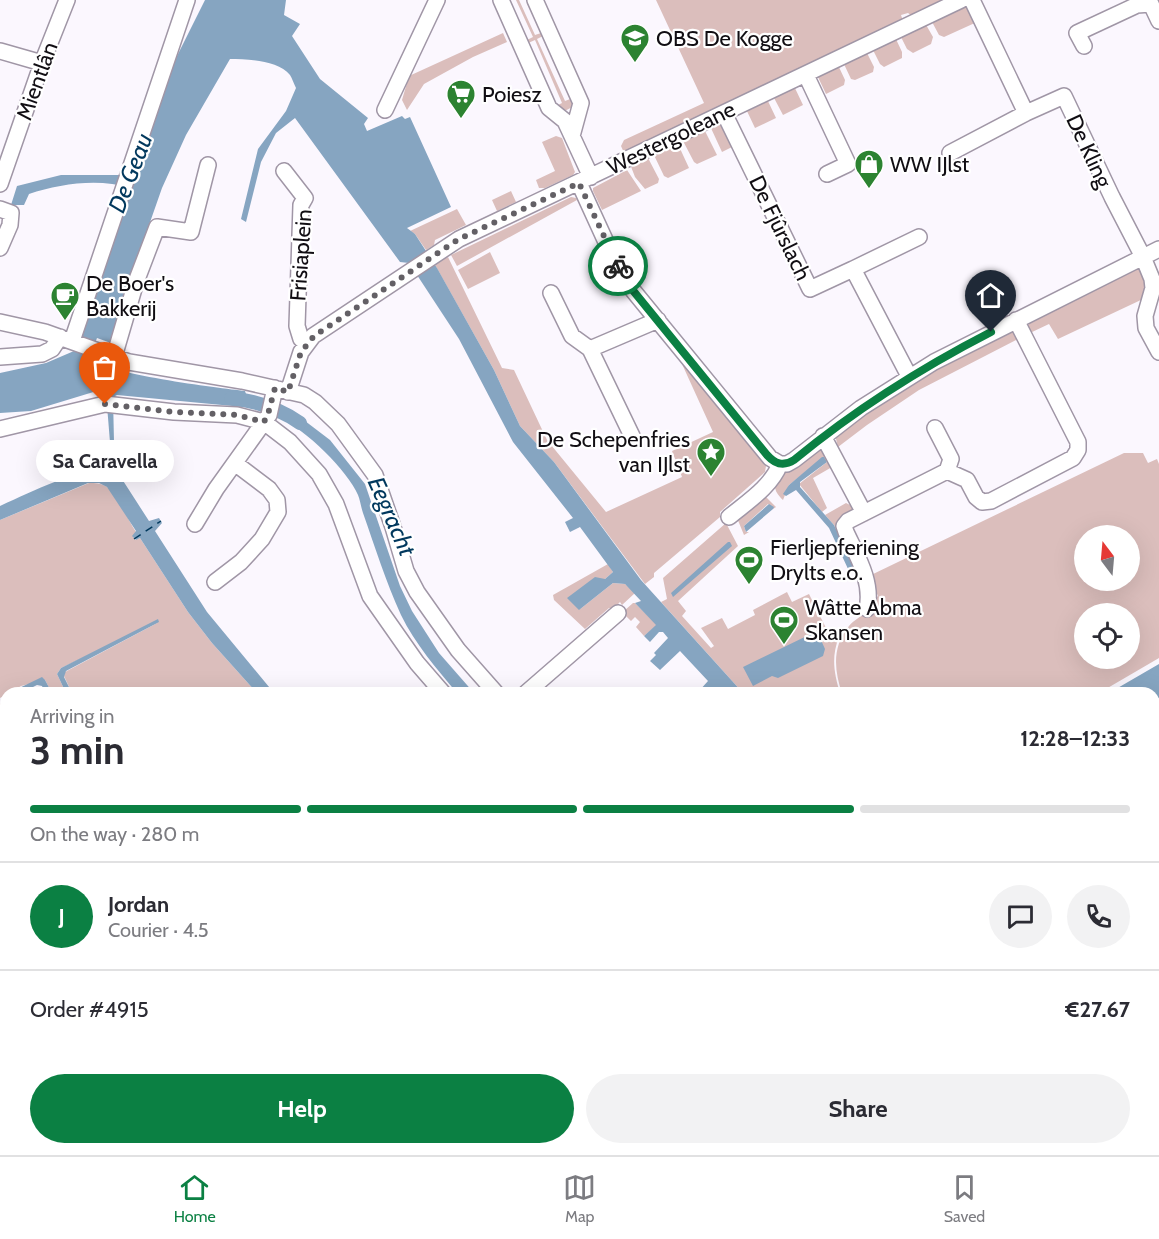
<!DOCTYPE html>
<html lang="en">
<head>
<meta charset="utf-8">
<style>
  :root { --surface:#fff; --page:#f2f2f3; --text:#2b2b33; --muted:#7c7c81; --line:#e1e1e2; --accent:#0b8043 }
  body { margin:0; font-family:Cabin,sans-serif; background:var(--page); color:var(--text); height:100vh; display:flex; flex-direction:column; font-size:22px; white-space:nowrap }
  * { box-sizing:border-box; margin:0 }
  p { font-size:20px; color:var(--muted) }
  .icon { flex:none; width:33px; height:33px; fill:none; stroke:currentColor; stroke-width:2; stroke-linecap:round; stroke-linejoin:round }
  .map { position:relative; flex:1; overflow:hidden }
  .side { position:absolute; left:0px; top:687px; width:1160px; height:468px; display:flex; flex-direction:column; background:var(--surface); border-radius:18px 18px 0 0; box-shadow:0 6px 24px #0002 }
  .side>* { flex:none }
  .needle { width:39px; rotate:344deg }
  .buttons { position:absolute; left:1074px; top:525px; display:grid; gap:12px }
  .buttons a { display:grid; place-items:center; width:66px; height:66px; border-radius:50%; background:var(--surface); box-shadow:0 6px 24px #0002; font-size:30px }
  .pin { position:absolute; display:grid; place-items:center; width:51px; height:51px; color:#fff; margin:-62px -26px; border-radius:50% 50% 50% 0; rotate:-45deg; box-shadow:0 0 6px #0007 }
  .pin .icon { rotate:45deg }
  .courier { position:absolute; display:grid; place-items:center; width:60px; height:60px; margin:-30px; border:4px solid #0b8043; border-radius:50%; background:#fff; color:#222; box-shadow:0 2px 8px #0007 }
  .bubble { position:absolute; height:42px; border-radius:21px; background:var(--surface); box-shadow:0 6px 24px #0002; font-size:20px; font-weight:700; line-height:42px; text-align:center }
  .overview em { font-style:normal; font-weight:700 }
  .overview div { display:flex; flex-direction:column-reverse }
  .overview { display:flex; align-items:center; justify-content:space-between; height:102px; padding:0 30px }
  h1 { font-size:39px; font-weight:700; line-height:45px }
  .bar { display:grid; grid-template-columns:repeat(4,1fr); gap:9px 6px; align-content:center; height:72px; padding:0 30px }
  .bar i { height:8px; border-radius:4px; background:var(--line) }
  .bar .on { background:var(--accent) }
  .bar p { grid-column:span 4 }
  .line { display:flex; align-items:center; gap:15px; padding:0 30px; border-top:2px solid var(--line) }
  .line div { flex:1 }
  .round { display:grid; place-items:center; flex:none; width:63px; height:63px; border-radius:32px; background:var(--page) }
  .action { display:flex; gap:12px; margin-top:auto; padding:12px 30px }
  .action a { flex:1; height:69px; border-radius:36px; background:var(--accent); color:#fff; font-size:24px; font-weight:700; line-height:69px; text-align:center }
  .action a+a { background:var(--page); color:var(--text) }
  .menu { display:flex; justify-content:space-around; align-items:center; height:84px; border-top:2px solid var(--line); background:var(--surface); font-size:16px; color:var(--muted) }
  .menu a { display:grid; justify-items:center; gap:3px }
  .menu .on { color:var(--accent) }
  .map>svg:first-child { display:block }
  .green { fill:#dbbebc; fill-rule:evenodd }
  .water { fill:#86a5c1 }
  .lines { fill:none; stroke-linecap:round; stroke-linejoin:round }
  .canal { stroke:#86a5c1; stroke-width:14 }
  .ferry { stroke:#01385d; stroke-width:1.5; stroke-dasharray:8 6; stroke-linecap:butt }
  .minor-casing { stroke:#a096a6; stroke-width:18 }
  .minor { stroke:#fff; stroke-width:15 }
  .done { stroke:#636065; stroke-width:6; stroke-dasharray:0 10.8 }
  .route { stroke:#0b8043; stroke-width:8 }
  .labels { text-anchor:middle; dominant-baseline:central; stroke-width:4.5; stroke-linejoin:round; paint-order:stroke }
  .poi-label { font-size:22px; fill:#110e13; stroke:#fff; text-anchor:start }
  .street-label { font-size:22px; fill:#110e13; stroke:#fff }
  .water-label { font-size:24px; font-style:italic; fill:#01385d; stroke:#fff }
</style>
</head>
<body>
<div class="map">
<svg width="1159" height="1155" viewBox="0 0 1159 1155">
  <rect width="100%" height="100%" fill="#fbf7fe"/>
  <path class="green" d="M516,0H519L535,35L544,32L545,35L537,39L565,101L573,98L574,106L563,112L554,107L562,103L535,40L526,44L525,41L533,37Z
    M656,0H948L912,16L908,13L901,15L903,21L625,155L621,146L624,140L704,103Z
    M966,6L977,22L944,37L939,35L931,20L959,7Z
    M925,23L933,37L931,44L913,53L907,49L900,35Z
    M503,33L507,42L473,57L424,84L407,110L402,100L409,76Z
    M895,37L902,52V58L884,67L880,64L872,48Z
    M866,51L874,67L873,72L855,80L851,79L843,62Z
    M838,65L845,80L844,85L826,94L817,75Z
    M794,86L803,105L783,115L773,96Z
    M767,99L776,118L755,128L746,109Z
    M719,124L725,128L734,146L722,152L710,126Z
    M704,129L717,155L697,164L694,162L682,139Z
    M556,136L562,138L575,172L573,175L545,188H539L536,180L555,171L542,142Z
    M677,142L689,168L668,178L664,176L653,153Z
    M647,156L659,179L658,183L645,189L635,177L630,164Z
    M627,170L641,191L602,210L593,191V188Z
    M511,191L516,202L497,211L492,200Z
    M571,197L576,198L577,200L457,266L451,255Z
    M457,209L466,225L435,240L434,245L426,250L415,234L410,231Z
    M490,252L500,273L468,289L458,270Z
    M448,257L502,368L514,370L547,440L606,512L682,477L672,451L713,432L677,353L761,459L766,466L765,472L720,512V517L654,573V577L645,584L554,462L520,426L494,370L434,263Z
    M1137,269L1142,271L1147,287L1143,299L1058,339L1049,324L1030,333L1028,326L1030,320L1131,270Z
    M1012,332L1017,333L1020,338L919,390L867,425L838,447L835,435L903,386L1006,333Z
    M812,450H822L832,467L813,478L827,508L822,512L799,484L827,462L824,457L789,485L783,500C777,494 774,490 775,481Z
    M1124,453H1143L1148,463L1157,459L1159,464V658L1099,693H842C834,670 832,646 849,626C854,620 862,616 867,611C871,606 872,601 878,596L869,576ZM1084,536H1130V580H1084ZM1084,614H1130V658H1084Z
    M89,483C95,483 101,483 107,487C117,495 128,520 136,532L133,536L135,540L140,538L188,612L212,643L257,693H72L64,676L65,672L159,622L61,668L57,674L66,693H52L45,680L21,686L0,698V520Z
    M765,496L776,507L773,509V507L768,504L744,526L746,532H749L744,535L737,518Z
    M846,503L850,505L853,504L854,510L837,533L834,525L825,515Z
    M726,523L738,546L678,601L686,611L682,616L711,648L714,646L701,628L722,618L728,629L755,615L753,610L787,592L792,602L809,594L827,630L839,637C831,657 834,673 840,693H743L661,602L667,599L663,578Z
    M608,564L613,572L605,579L579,610L613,583L625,584L635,593L622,605L620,602L614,608H609L585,629L554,600L553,595Z
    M633,603H635L657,625L644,636L636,627L640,622L635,617L631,621L625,615L610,631L607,626Z
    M6,701V870L0,872V704Z
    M1154,785H1159V811L1156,825L1159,844V887L1154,888Z
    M6,875V1039L0,1042V877Z
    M6,1044V1149H53L39,1155H0V1047Z
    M61,1149H263L266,1155H48Z
    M291,1149H350L338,1155H293Z
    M360,1149H696L687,1155H347Z
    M703,1149H737L743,1155H693Z"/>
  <path class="water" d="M205,0H286L284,15L300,24L292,36L320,79L368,118L364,124L367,131L402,116L405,119L410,117L451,207L407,228L415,234L437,268L494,370L520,426L554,462L641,580L743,693H719L714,688L708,693H700L699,691L708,681L680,651L660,670L650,661L656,655L654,653L668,638L663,632H659L650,642L644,636L656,625L635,603L641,601L625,584L613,583L579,610L567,598L595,577L605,579L613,572L580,527L570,532L565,522L573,518L513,442L459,339L417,275L421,272L413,260L409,263L400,262L295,118L276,133L261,162L246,222L241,219L258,149L286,111L296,88C294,84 292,78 290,75C278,60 247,59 230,59L186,135L162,188L120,308L111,343L97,338L90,357C101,374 220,388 245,391L248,400L247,406L243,407L117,395L113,397L114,442L120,476L149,521L159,518L162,523L155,531L207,612L274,693H257L212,643L188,612L140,538L136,540L132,536L136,531L107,487L99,483H88L0,520V506C37,489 71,472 112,467L106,393L100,390L31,411L0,413V373L46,363L74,351L111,250L130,188C98,178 60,184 29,194L24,205H11L17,186L61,175H134L177,56Z
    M288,408L330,440L365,484L400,586L412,611L439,653L474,693H457C437,669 415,644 401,615C386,582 375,547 363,513C361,507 360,500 358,495C348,471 305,429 281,419Z
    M822,457H824L827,462L800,482V487L834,525L855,570L852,573L849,571L829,528L796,490L786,496L783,494L789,485Z
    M769,504L774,507L773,509L746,532L744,526Z
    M728,542H730L732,546L673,597L671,593Z
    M158,619L159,622L66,671L64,677L72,693H66L57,674L61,668Z
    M817,631L825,649L823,656L778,678L772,676L753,686L743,667Z
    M1159,664V698L1154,700V693H1109Z
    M42,677L45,680L52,693H45L42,686L37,685L21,693H9Z
    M950,1149H1079L1085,1155H957Z"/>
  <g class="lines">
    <path class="canal" d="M231,398C255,401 280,409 300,423"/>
    <path class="ferry" d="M134,539L161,521"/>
    <g class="minor-casing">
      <path id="minor" d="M501,0L549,108L565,121L591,177
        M535,0L581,103L572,136
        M972,0L1026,113L1064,96L1112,197L1143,257L1152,279L1153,288L1145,316L1146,328L1159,352
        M1084,46L1077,33L1137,5L1151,4L1159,21
        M0,51L42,63
        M806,75L848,164L827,174
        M385,110L437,0
        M724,113L810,289L853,269L909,376
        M950,153L1026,113
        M284,171L305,198L301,205L297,326L301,339L306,343
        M579,183L622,277L770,458L780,464
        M0,184L42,63L67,0
        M0,209L11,213L10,225L0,248
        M853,269L919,237
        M551,293L572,336L590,349L632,436
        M0,322L45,332L129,362L242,381L304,395L315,402L338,424L375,475L393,527L406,571L417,592L458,650L496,693
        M72,341L187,0
        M590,349L658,320
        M0,357L42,354L52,349L60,337
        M114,357L136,282L157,227L191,232L208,165
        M288,392L301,352L313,336L459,239L961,0
        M935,428L951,459L947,471
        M0,429L105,404L174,412L237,415L264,422L290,442L319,474L336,504L370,596L417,663L443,693
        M823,436L864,513
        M780,464H787L794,460L861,408L934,362L1159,249
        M729,517C747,502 771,487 780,464
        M195,524L216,489L264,422L269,415L275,388
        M215,582L241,562L252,550L262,539L278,512L277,500L269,489L236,464
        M867,609C873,582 857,556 846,532L844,526L848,521L947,471L967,480L976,497L982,502L991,501L1073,458L1078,450V442L1016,320
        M526,693L618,613
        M1154,1117L1159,1120
        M904,1149L910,1155"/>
    </g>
    <use href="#minor" class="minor"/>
  </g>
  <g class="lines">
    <path class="done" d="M105,404L174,412L237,415L264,422L268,414L275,388L288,392L301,352L314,336L459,239L579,183L618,266"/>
    <path class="route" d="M618,266L622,277L767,455C775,464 783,467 794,460C856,409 919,369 991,332"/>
  </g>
  <defs>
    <g id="school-pin" transform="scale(1.5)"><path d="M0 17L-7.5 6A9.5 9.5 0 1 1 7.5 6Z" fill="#2c8331" stroke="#fff"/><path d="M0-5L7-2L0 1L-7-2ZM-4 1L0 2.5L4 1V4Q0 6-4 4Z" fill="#fff"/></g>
    <g id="supermarket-pin" transform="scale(1.5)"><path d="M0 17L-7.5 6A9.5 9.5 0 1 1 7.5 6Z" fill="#2c8331" stroke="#fff"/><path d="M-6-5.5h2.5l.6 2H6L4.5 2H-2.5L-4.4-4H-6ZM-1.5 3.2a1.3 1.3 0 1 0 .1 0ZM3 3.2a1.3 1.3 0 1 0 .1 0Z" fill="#fff"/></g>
    <g id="shop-pin" transform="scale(1.5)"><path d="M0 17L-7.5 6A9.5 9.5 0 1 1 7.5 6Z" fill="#2c8331" stroke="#fff"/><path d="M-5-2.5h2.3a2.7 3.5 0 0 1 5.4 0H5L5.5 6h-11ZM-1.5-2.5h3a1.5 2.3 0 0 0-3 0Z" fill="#fff"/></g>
    <g id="cafe-pin" transform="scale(1.5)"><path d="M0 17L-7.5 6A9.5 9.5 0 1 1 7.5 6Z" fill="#2c8331" stroke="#fff"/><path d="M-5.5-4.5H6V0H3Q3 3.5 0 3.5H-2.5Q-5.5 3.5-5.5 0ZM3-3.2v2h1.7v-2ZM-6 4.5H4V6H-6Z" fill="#fff"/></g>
    <g id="sight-pin" transform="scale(1.5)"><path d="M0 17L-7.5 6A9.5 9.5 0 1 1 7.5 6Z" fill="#2c8331" stroke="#fff"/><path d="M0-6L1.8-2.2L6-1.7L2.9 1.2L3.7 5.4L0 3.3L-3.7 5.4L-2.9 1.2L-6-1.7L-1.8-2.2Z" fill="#fff"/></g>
    <g id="stadium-pin" transform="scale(1.5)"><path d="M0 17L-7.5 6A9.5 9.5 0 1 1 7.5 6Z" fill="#2c8331" stroke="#fff"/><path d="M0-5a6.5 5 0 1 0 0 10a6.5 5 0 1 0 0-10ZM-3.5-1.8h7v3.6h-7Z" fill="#fff"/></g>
  </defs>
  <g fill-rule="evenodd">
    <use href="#school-pin" x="635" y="38"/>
    <use href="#supermarket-pin" x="461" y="94"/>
    <use href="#shop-pin" x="869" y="164"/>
    <use href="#cafe-pin" x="65" y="296"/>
    <use href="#sight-pin" x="711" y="452"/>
    <use href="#stadium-pin" x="749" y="560"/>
    <use href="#stadium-pin" x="784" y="620"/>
  </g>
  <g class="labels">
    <g class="poi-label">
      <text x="656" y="38">OBS De Kogge</text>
      <text x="482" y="94">Poiesz</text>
      <text x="890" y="164">WW IJlst</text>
      <text x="86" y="283">De Boer's<tspan x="86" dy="25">Bakkerij</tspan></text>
      <text x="690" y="439" text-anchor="end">De Schepenfries<tspan x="690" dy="25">van IJlst</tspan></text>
      <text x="770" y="547">Fierljepferiening<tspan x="770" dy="25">Drylts e.o.</tspan></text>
      <text x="805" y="607">Wâtte Abma<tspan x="805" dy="25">Skansen</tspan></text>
    </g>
    <g class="street-label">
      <text transform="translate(37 81) rotate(-70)">Mientlân</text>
      <text transform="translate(671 138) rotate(-26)">Westergoleane</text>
      <text transform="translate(1089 151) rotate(65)">De Kling</text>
      <text transform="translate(780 228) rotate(64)">De Fjûrslach</text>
      <text transform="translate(301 255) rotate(-86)">Frisiaplein</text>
    </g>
    <g class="water-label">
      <text transform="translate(130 173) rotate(-69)">De Geau</text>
      <text transform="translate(392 516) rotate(66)">Eegracht</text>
    </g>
  </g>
</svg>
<div class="buttons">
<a><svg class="needle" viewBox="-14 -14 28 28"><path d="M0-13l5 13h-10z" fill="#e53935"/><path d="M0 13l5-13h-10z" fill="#7c7c81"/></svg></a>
<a><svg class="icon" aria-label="locate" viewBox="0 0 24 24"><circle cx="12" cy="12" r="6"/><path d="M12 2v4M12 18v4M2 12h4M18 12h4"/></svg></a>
</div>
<div class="pin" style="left:105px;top:404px;background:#ea580c"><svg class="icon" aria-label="bag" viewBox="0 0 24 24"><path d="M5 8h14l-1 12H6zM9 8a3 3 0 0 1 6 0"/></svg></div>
<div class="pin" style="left:991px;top:332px;background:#1f2937"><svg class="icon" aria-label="home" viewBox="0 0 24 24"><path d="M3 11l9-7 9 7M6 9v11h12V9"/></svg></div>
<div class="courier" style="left:618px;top:266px"><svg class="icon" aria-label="bike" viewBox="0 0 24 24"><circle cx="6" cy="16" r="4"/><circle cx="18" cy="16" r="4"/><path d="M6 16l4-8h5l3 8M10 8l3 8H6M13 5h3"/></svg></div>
<div class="bubble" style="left:36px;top:440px;width:138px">Sa Caravella</div>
<section class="side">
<div class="overview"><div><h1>3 min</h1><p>Arriving in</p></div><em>12:28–12:33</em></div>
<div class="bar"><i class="on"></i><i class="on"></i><i class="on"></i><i></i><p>On the way · 280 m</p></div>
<div class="line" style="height:108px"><b class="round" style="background:var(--accent);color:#fff">J</b><div><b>Jordan</b><p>Courier · 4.5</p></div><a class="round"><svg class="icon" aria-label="chat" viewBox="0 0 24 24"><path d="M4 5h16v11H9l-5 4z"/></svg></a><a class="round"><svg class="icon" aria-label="phone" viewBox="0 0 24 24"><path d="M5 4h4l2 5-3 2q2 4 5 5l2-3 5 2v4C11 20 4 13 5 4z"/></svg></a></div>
<div class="line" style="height:78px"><div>Order #4915</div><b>€27.67</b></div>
<div class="action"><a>Help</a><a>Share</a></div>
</section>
</div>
<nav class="menu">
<a class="on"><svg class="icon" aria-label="home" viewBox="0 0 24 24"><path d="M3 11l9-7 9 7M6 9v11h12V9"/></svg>Home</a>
<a><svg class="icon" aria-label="map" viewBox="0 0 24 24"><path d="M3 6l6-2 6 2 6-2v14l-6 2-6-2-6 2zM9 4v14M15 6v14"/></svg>Map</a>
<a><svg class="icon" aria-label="saved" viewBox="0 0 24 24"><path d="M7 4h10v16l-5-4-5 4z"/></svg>Saved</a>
</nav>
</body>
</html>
